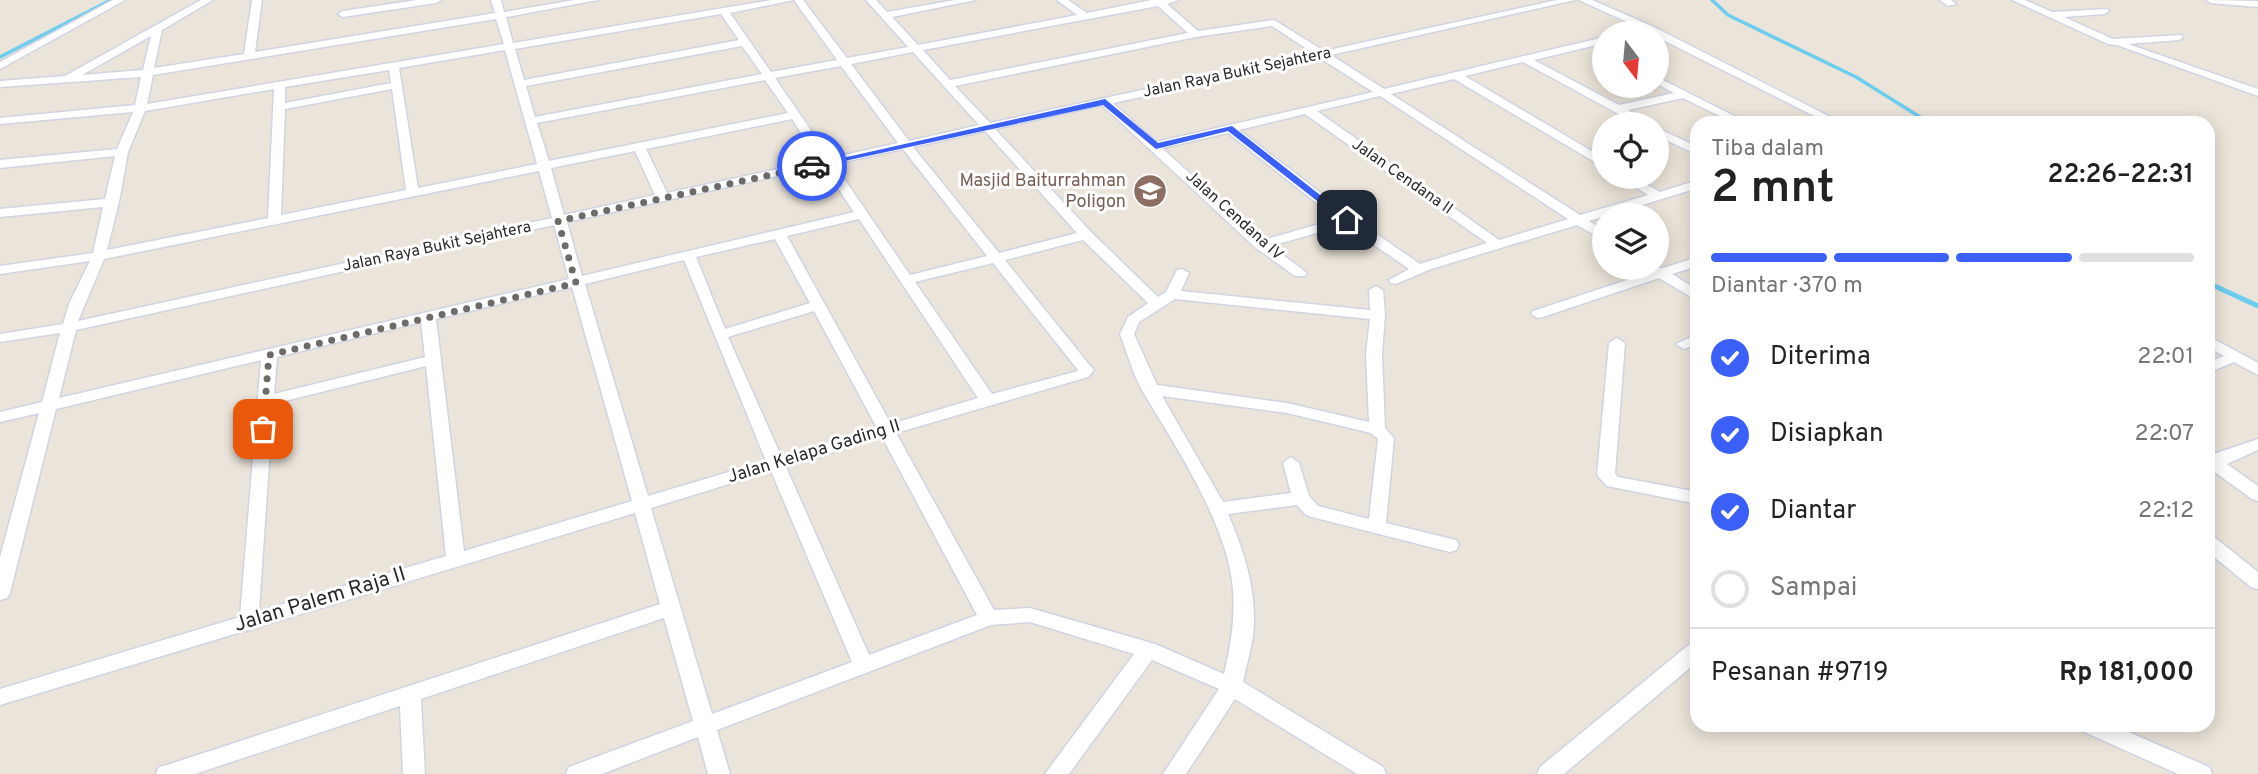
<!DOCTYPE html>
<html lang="id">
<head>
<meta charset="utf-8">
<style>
  :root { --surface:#fff; --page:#f6f6f6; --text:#222; --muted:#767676; --line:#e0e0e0; --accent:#3a60f9 }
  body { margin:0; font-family:Overpass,sans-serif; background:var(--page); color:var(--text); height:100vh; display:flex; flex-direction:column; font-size:26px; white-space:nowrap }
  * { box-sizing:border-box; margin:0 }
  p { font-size:23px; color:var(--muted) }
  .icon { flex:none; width:38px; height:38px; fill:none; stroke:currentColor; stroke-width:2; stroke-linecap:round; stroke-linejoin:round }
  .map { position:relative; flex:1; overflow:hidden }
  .panel { position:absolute; left:1690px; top:116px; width:525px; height:616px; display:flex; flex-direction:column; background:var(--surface); border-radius:21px; box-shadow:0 4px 18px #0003 }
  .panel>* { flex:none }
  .needle { width:46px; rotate:164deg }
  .buttons { position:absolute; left:1592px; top:21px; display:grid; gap:14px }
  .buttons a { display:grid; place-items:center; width:77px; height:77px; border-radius:50%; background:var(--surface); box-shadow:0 4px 18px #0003; font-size:35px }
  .pin { position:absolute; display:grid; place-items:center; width:60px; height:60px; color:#fff; margin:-30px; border-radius:14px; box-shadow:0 4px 10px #0006 }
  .courier { position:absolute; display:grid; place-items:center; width:70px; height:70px; margin:-35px; border:5px solid #3a60f9; border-radius:50%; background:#fff; color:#222; box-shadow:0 2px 9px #0007 }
  .summary em { font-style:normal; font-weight:600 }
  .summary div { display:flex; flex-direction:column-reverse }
  .summary { display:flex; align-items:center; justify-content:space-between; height:119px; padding:0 21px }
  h1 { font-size:46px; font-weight:600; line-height:52px }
  .bar { display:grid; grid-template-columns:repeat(4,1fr); gap:10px 7px; align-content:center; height:84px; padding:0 21px }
  .bar i { height:9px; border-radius:5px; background:var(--line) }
  .bar .active { background:var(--accent) }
  .bar p { grid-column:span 4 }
  .line { display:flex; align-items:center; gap:18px; padding:0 21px; border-top:2px solid var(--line) }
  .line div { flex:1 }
  ol { padding:0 21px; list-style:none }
  li { display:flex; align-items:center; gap:21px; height:77px }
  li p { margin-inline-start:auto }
  li .icon { padding:7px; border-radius:50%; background:var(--accent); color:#fff; stroke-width:4 }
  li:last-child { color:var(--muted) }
  li i { width:38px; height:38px; border:4px solid var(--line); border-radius:50% }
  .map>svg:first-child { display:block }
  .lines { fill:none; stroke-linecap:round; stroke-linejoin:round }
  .stream-far1 { stroke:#6dcdee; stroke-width:3.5 }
  .stream { stroke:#6dcdee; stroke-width:5 }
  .street-casing { stroke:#d0d4e2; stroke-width:3 }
  .street { fill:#fff; fill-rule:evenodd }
  .route { fill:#3a60f9 }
  .done { stroke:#6d6a67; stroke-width:7; stroke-dasharray:0 12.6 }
  .labels { text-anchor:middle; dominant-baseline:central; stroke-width:6; stroke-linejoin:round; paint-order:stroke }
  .far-street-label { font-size:16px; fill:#292929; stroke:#fff }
  .education-label { font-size:18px; fill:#785e54; stroke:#fff; text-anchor:end }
  .street-label { font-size:18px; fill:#292929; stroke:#fff }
  .near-street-label { font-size:21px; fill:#292929; stroke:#fff }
</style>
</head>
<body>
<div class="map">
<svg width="2258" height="774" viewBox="0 0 2258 774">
  <rect width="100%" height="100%" fill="#ebe4da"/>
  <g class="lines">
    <path class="stream-far1" d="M1712,0L1728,15L1856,77L1928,122
      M0,57L111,0"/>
    <path class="stream" d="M2208,283L2258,306"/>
    <g class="street-casing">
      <path id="street" d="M113,0H125L0,69V62Z
        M201,0H213L162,30L154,68L244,54L252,0H262L255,52L495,13L491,0H501L504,12L575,0H598L506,17L513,43L772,0H803L847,58L908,47L866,0H876L887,12L955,0H976L892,17L918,45L1077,15L1057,0H1068L1087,13L1152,0H1179L1167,4L1198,31L1274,20L1324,51L1557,0H1575L1331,55L1384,89L1605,37V43L1534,60L1619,105L1674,93L1657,84V77L1746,122H1732L1683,98L1628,110L1651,124H1637L1523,62L1465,76L1605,159V168L1454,79L1391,94L1580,215L1648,195L1620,177H1634L1660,192L1698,180V188L1589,221L1605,231V241L1577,225L1431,269L1396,284L1391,283L1389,280L1409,269L1345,225L1271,246L1307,273L1305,276H1295L1256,248L1102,105L995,129L1091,232L1158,297L1166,292L1177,270L1182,269L1189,273L1181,291L1370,310L1369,290L1376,286L1383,290L1385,315L1382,354L1385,428L1394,438L1386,523L1456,540L1459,545L1456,550L1450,552L1312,517L1306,515L1297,505L1228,514C1244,551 1258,593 1253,635C1251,650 1246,667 1243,682L1383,767L1386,774H1357L1235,699L1186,774H1163L1219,689L1152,660L1069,774H1045L1134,654L1030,622L991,625L717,730L730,774H708L698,737L602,774H566L569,767L693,721L664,618L421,699L425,774H403L400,706L195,774H156L159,767L167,765L660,604L635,513L0,705V689L240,617L261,360L56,409L10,593L7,598L0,600V557L39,413L0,422V412L42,402L60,333L0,342V334L63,324L69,304L90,261L0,274V266L93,253L103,207L0,217V209L105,199L115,156L0,168V160L117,149L133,112L0,124V118L135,105L141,77L0,87V81L65,76ZM794,0L837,60L771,72L730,13ZM1158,6L1188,33L950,80L923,50ZM721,14L739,40L524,80L515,49ZM496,19L504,44L147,104L153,75ZM1272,26L1313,53L990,123L955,86L1196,37ZM151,36L143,70L82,75ZM742,46L762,74L535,117L526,86ZM505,50L537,164L418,188L399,68ZM913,52L979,125L909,141L851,64ZM1320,58L1373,92L1156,142L1113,103ZM841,66L898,143L830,158L775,78ZM389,70L391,83L285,103V87ZM765,80L788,113L549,161L537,123ZM274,89L268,218L107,250L119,202L128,152L145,111ZM392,89L406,190L281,215L285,109ZM1380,96L1568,219L1499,240L1317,111ZM1305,114L1487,243L1420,264L1352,217L1239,130ZM792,119L819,160L667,193L646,149ZM985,131L1077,233L999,253L913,147ZM1228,133L1337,219L1263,240L1162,148ZM903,149L987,256L910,275L834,164ZM635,151L655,195L564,215L551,168ZM823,166L854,212L582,276L567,222ZM539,171L552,218L78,321L104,259ZM859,219L978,398L891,424L787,236ZM554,225L569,279L59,398L76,330ZM775,239L810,303L725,329L696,257ZM1083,240L1148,303L1128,317L1120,334C1127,353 1134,376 1143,392C1175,445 1229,527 1233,590C1235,619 1231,645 1224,674L1155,644L1030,608L994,610L896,433L1088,377L1094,370L1091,367L1005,260ZM684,260L766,461L648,496L585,284ZM993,263L1078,370V371L992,394L915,282ZM572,287L632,501L464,551L436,319ZM1175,299L1370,319L1366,354L1369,422L1287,403L1157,385L1134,334L1139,322ZM814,311L877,428L781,456L728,337ZM421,322L425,357L274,394L277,357ZM426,366L446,556L259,611L273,404ZM1162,396L1287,413L1371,433L1378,439L1369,519L1318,506L1309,496L1299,463L1291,457L1283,463L1291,493L1223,502ZM882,437L977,615L869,655L786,467ZM771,471L852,662L712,714L651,508Z
        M417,0H441L436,3L343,17L338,14L343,11Z
        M1579,0H1592L1654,27L1840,122H1826L1657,37V33H1651Z
        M1940,0H1951L1956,4L1948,6Z
        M2012,0H2025L2052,12L2107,9L2109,11L2104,14L2064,17L2113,39L2182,35V39L2178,40L2128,44L2258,89V96L2117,45L2108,44Z
        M2206,0L2258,1V7L2211,3Z
        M1657,128L1698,147V155L1657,136Z
        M1698,257V266L1672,274L1698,290V301L1659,278L1543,317L1538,318L1531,314L1533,311L1651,272V268H1663Z
        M1698,334V344L1684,349L1676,344Z
        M2208,336L2258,363V375L2234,362L2208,373V362L2224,356L2208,347Z
        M1617,338L1625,343L1615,474L1618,477L1698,492V504L1607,486L1597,475L1609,343Z
        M2258,439V450L2227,464L2258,486V501L2252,499L2212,470L2208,471V456Z
        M2208,536L2214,537L2258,572V589L2251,587L2208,552Z
        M1698,641V661L1564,774H1537L1540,767L1691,643Z
        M2077,724H2110L2209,767L2212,774H2178L2080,730Z"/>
    </g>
    <use href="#street" class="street"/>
  </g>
  <path class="route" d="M1105,99L1158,143L1232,126L1352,220L1344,222L1228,131L1156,149L1103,105L812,168L807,166Z"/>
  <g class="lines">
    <path class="done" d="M263,429L269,355L576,283L558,221L812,166"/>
  </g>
  <defs>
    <g id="school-disc" transform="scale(1.75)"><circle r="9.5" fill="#8d6e63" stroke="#fff"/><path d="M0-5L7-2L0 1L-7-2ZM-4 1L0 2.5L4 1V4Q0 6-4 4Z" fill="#fff"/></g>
  </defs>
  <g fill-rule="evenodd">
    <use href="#school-disc" x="1150" y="191"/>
  </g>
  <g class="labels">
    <g class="far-street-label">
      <text transform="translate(1237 73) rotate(-12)">Jalan Raya Bukit Sejahtera</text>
      <text transform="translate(1402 177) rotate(35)">Jalan Cendana II</text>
      <text transform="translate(1234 216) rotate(42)">Jalan Cendana IV</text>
      <text transform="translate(437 247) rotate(-12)">Jalan Raya Bukit Sejahtera</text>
    </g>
    <g class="education-label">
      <text x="1126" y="181">Masjid Baiturrahman<tspan x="1126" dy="21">Poligon</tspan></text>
    </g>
    <g class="street-label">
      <text transform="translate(814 452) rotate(-17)">Jalan Kelapa Gading II</text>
    </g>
    <g class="near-street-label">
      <text transform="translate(320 600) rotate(-17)">Jalan Palem Raja II</text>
    </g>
  </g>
</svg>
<div class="buttons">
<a><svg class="needle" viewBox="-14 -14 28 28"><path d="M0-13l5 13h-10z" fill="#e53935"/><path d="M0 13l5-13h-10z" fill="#767676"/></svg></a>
<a><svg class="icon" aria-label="locate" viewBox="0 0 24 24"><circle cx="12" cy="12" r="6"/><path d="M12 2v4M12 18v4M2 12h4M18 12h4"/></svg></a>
<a><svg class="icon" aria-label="layers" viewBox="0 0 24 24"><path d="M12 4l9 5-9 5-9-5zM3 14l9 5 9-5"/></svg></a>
</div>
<div class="pin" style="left:263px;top:429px;background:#ea580c"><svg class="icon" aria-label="bag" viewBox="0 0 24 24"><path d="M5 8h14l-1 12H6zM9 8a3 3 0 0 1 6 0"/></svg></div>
<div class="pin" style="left:1347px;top:220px;background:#1f2937"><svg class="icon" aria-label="home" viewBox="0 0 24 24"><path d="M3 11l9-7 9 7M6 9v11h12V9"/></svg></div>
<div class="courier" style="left:812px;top:166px"><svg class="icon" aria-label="car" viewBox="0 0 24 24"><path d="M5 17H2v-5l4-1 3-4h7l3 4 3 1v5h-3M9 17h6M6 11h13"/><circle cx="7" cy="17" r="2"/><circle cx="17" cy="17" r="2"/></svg></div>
<section class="panel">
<div class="summary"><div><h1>2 mnt</h1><p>Tiba dalam</p></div><em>22:26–22:31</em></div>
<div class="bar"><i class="active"></i><i class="active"></i><i class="active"></i><i></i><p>Diantar · 370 m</p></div>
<ol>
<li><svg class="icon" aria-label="check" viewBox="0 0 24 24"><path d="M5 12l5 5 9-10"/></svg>Diterima<p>22:01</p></li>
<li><svg class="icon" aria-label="check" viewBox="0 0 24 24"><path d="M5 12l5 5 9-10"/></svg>Disiapkan<p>22:07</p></li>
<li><svg class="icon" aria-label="check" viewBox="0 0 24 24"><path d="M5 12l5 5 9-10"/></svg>Diantar<p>22:12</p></li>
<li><i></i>Sampai</li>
</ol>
<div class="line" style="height:91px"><div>Pesanan #9719</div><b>Rp 181,000</b></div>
</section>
</div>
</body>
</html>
